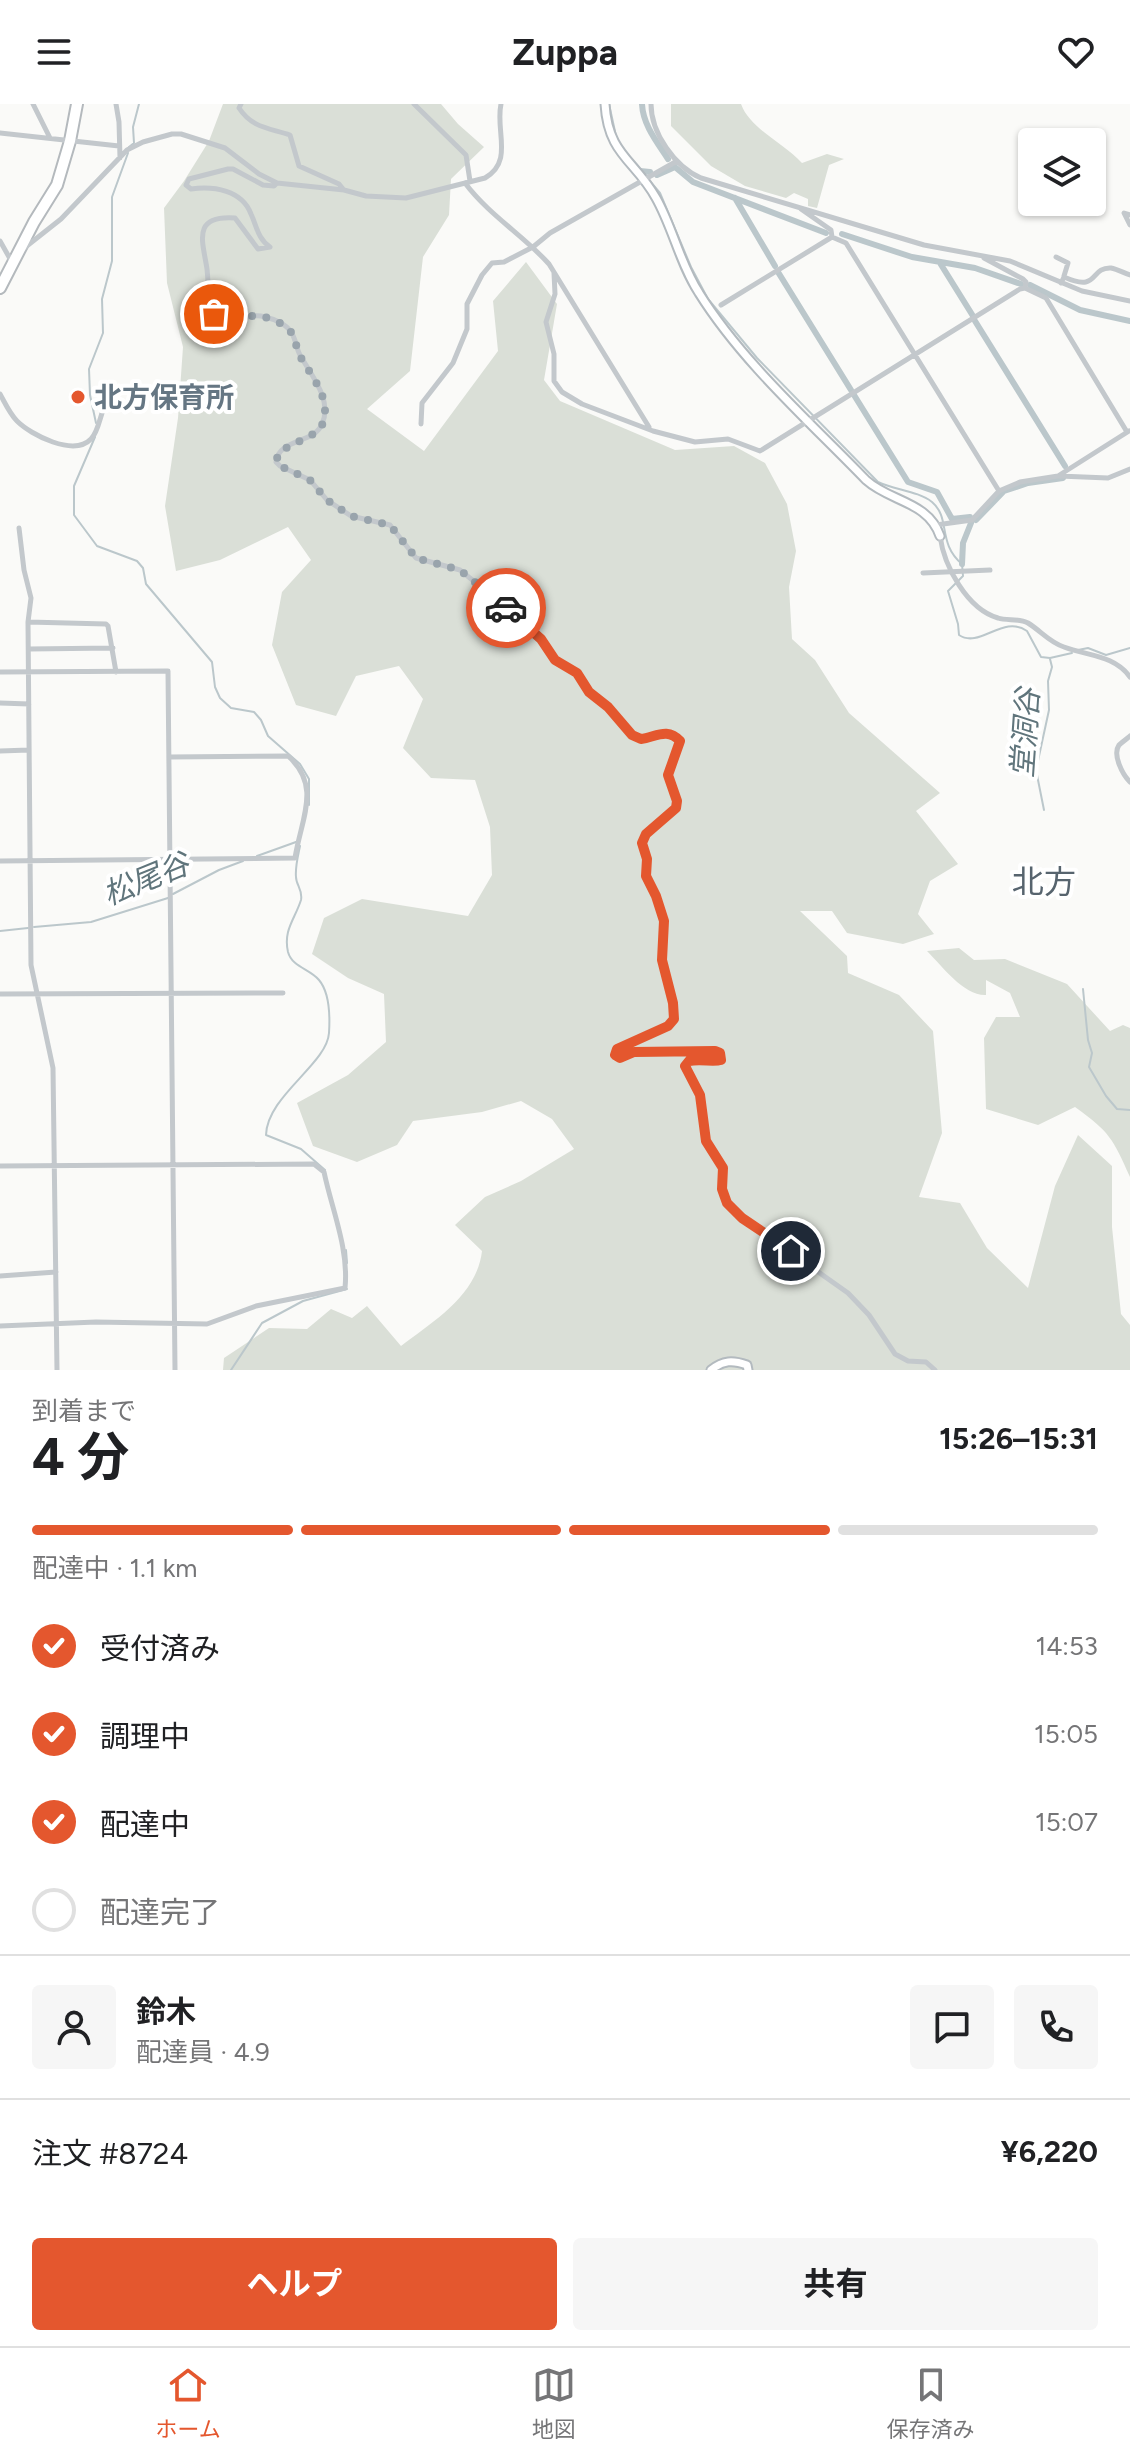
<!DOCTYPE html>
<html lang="ja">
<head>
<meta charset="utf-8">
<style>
  :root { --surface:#fff; --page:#f6f6f6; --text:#202124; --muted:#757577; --line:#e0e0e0; --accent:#e4572e }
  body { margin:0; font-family:Figtree,"Noto Sans JP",sans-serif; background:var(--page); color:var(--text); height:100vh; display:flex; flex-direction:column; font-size:30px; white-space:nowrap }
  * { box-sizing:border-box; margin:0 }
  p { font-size:26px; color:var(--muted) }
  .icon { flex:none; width:44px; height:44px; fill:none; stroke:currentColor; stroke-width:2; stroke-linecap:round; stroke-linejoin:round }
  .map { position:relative; height:1266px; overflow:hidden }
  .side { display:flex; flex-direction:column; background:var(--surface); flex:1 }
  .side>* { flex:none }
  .tools { position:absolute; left:1018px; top:24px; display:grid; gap:16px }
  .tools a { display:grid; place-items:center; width:88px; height:88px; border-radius:8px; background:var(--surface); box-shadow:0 2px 6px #0004; font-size:40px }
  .pin { position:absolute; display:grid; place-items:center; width:68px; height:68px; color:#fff; margin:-34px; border:4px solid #fff; border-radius:50%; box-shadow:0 2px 8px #0007 }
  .courier { position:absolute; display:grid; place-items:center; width:80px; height:80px; margin:-40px; border:6px solid #e4572e; border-radius:50%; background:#fff; color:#222; box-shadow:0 2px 10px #0007 }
  .head em { font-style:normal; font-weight:700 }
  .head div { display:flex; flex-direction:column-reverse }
  .head { display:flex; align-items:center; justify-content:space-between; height:136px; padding:0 32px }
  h1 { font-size:52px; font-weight:700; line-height:60px }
  .bar { display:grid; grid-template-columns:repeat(4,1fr); gap:12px 8px; align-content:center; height:96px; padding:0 32px }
  .bar i { height:10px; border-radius:6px; background:var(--line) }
  .bar .selected { background:var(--accent) }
  .bar p { grid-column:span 4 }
  .line { display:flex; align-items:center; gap:20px; padding:0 32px; border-top:2px solid var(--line) }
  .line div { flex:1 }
  .round { display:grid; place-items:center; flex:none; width:84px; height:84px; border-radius:8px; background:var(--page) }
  ol { padding:0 32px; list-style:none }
  li { display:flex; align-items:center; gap:24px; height:88px }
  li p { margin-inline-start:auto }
  li .icon { padding:8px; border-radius:50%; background:var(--accent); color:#fff; stroke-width:4 }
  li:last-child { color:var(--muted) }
  li i { width:44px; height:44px; border:4px solid var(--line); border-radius:50% }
  .action { display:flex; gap:16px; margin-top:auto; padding:16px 32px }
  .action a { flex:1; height:92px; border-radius:8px; background:var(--accent); color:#fff; font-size:32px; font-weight:700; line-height:92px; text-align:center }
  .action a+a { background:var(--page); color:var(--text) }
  header { display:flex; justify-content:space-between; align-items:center; height:104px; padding:0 32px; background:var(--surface); font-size:36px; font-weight:700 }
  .tabs { display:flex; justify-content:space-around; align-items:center; height:112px; border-top:2px solid var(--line); background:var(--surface); font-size:22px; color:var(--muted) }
  .tabs a { display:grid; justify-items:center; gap:4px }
  .tabs .selected { color:var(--accent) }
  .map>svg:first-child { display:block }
  .green { fill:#dadfd7 }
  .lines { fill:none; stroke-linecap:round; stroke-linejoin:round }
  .stream { stroke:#bbc7cb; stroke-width:2 }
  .canal { stroke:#bbc7cb; stroke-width:6 }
  .secondary-casing { stroke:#b3babf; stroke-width:11 }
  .highway-casing { stroke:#b4b9bd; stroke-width:14 }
  .street { stroke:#c3c8cc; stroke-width:5 }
  .secondary { stroke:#fff; stroke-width:7 }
  .highway { stroke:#fff; stroke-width:10 }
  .street-bridge { stroke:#c3c8cc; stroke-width:5 }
  .done { stroke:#99a4ac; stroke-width:8; stroke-dasharray:0 14.4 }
  .route { stroke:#e4572e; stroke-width:10 }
  .poi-dot { fill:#e4572e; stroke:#fff; stroke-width:3 }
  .labels { text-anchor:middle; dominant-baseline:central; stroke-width:8; stroke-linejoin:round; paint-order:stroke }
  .poi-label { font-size:28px; font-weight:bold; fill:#657683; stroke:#fff; text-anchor:start }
  .water-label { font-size:30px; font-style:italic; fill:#60757c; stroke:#fff }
  .quarter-label { font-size:32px; fill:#57646e; stroke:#fff }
</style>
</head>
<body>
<header><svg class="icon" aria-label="menu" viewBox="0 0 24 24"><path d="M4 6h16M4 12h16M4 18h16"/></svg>Zuppa<svg class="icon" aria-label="heart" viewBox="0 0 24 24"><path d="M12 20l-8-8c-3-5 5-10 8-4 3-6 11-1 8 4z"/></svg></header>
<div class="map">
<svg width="1130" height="1266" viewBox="0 0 1130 1266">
  <rect width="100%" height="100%" fill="#fafaf8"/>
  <path class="green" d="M223,0H441L458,20L484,43L451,75L449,111L423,153L410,267L367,305L424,347L498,247L493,197L526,158L557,200L544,276L560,297L675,346L734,342L765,359L787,400L796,447L789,483L792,535L815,556L849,609L940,689L916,707L958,760L930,777L918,810L934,830L903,840L847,829L832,807H800L847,852L848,869L899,891L933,927L942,1029L919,1093L960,1099L987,1144L1028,1184L1055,1082L1078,1031L1112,1062V1123L1121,1210L1130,1221V1266H223L224,1254L269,1224L307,1225L331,1205L352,1214L367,1202L401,1242C434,1217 477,1191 482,1147L455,1121L485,1093L521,1077L574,1045L552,1015L521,997L482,1008L413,1017L397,1041L357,1058L313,1042L297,999L348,971L386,938L384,890L348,874L312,850L324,814L362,795L468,812L492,771L490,723L475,676L431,674L403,644L423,595L399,562L356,572L336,612L296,601L272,541L282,488L311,456L288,423L220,456L176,467L165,402L178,314L183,243L167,179L164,104L184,77L209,37Z
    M671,0H741C750,25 784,39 802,59L827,50L844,55L829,61L817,104L808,102V95L794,89L786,94L745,82L711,62L671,22Z
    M959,844L974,856L1005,855L1067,880L1110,927L1123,921L1130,924V1073C1113,1035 1110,1028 1075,1003L1038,1021L986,1005L984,934L996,913H1020L1010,889L986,876V891C964,892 942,862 927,847Z"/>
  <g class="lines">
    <path class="stream" d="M609,0L616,32
      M129,43L134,39L133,23L139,0
      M643,69L660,89L691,163L708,195L757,254L878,378C895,386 918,387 932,398C951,414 937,439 962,460L963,472L948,487L958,520L959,531C980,545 1003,510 1027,527L1041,553L1050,554L1072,549
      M96,319L90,291L89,265L103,229L102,195L112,157V93L128,49
      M95,333L74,382V411L97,442L137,457L143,464L146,480L212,558L215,583L220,594L231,604L254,608L261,616L268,632L300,660L309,675V701
      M1078,546L1088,544L1106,551L1130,544
      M1044,706L1036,666L1049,606L1048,577L1052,563L1050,555
      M300,742C298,752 295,763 296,773C296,781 303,786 301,796C295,815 283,826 288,848C292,863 310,865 319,876C330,889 330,913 329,929C327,960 267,992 266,1031L301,1045L325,1066
      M257,752L296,738
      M173,790L219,766L243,757
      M34,823L91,818L168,794
      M0,827L28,824
      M1083,885L1088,936L1092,949L1089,963L1106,992L1117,1005L1130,1006
      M346,1146L347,1159
      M231,1266L262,1219L303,1197L347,1185"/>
    <path class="canal" d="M642,0C643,21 657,38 668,55
      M640,67L650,68
      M657,71L675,63L693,78L826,129
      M735,94L775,162
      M842,130L912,153L975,164L1021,180
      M940,159L973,212
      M778,168L851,286
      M1030,181L1080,206L1130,217
      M975,217L1065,362
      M854,291L908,378L937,388L952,415L970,413
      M976,416L1004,387L1028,379L1063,374
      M962,460L963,439L971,419"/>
    <g class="secondary-casing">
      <path id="secondary" d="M605,0C608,51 635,56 656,94C673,124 680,160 699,189C742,258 810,318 866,376C890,398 928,397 940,432
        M711,1266C723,1256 733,1256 747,1261L748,1266"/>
    </g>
    <g class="highway-casing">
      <path id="highway" d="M0,184L34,118L57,81L70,37L77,0"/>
    </g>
    <path class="street" d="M33,0L50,34
      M116,0L119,18L120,54
      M241,0L239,4C252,24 269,24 290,31L299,62L339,80L343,85
      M414,0L466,51L470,77
      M651,0C651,29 675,63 701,74L924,141L1010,157L1082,187L1130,197
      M0,29L119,42
      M277,79L274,82L263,81L233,65H228L189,75L186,81L191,85C214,82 242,86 251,110C257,123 258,135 270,143L258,145L235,114C191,111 203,138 207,165C209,183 207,207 222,219C238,220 248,208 265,213C274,215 286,220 291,228C296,235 296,244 300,251C311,271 333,296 322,320C314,340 279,334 276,358L280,362L310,376L327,396L351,412L390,421L416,454L460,466L524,518L555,556L577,569L589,588L608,603L617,616L632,631L641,635L661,628L678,634L681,641L668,664V671L677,701L646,730L642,739L647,755L646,772L656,792L664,817L662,856L673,899L674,915L668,922L617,945L615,951L620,954L634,948L715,947L720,949L721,956C713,958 700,955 689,957L685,962L700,991L706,1037L723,1064L722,1085L727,1099L742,1114L848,1189L869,1211L895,1250L908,1257L926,1258L935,1266
      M465,79C489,111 524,132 549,160L649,323
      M801,105L831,126L832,133L846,139L999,387
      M1130,111L1124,109L1130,121
      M0,137L13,160
      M533,143L550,129L677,57
      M23,145L61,115L127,46L143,38L172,30H181L225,44L259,70L277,79L344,86L366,92L406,94L485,74C514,57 495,27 501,0
      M1056,153L1068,159L1064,172
      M984,154L1023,175L1026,178L1025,184
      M554,169L555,190L546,218L554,250V277L562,288L582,300L653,327L695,338L728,335L760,347L1020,185L1025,184L1046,194L1127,328
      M1061,179L1064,173C1100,189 1089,163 1111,164C1117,165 1124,169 1130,171
      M721,201L832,133
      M0,290C5,299 10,310 17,317C31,331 74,353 91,335C100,326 100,307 108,295
      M421,320L422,299L453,259L467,225V200L482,171L492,159L504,158L531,144
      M1059,372L1108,374L1130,365
      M936,421L972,416L999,387L1020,378L1058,372L1129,327
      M19,424L24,466L31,494L28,518
      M940,432C944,462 967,505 998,514C1007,517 1019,514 1028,519C1041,527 1049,538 1064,543C1088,552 1114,551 1130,573
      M29,545L113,544
      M0,568L168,567L175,1266
      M0,599L29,600
      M1130,632C1129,633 1120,640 1119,641C1112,651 1123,671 1130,678
      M0,647L29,646
      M0,757L295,754C301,715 322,682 288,652L169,653
      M0,890L283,889
      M0,1062L314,1060L324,1068C332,1106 349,1145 345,1184L256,1202L207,1220L96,1218L0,1222
      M0,1172L56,1168
      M57,1266L53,964L31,861L28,518L106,520L108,522L116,568"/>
    <use href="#secondary" class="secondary"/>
    <use href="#highway" class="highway"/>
    <path class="street-bridge" d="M923,469L990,466"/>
  </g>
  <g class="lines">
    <path class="done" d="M214,210L222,219C238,220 248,208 265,213C272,215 282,219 287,224C296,231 295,242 300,252C311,272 333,296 322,321C315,335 288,338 277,352L278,361L310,376L327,396L351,412L390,421L416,454L460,466L506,504"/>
    <path class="route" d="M506,504L541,535L555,556L577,569L589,588L608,603L632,631L641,635C656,633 667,623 680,637L668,671L677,697L676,704L646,730L642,739L647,755L646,772L656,792L664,817L662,856L673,899L674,915L668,922L617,945L615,951L620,954L634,948L715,947L720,949L721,956C714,958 700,955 689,957L685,962L700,991L706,1037L723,1064L722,1085L727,1099L742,1114L791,1147"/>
  </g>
  <circle class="poi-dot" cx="78" cy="293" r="8"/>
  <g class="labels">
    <g class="poi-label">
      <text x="94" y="293">北方保育所</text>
    </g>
    <g class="water-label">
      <text transform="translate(1025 629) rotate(-86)">堂洞谷</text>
      <text transform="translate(146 775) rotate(-22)">松尾谷</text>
    </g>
    <g class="quarter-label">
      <text x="1044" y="778">北方</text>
    </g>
  </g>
</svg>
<div class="tools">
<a><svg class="icon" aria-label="layers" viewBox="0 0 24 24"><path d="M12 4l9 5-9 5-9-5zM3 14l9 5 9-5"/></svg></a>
</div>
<div class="pin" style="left:214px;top:210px;background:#ea580c"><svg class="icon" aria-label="bag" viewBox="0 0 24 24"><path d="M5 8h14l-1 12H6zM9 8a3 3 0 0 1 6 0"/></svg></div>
<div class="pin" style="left:791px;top:1147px;background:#1f2937"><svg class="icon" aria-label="home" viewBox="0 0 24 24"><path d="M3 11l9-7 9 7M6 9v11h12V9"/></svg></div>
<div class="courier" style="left:506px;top:504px"><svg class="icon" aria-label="car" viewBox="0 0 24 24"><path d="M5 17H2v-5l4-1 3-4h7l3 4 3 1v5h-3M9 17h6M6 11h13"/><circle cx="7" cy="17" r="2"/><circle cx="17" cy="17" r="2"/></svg></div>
</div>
<section class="side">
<div class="head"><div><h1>4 分</h1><p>到着まで</p></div><em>15:26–15:31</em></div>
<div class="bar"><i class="selected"></i><i class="selected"></i><i class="selected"></i><i></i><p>配達中 · 1.1 km</p></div>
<ol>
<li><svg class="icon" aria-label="check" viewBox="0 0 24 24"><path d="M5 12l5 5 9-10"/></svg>受付済み<p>14:53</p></li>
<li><svg class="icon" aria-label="check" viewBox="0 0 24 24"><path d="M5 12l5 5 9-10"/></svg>調理中<p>15:05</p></li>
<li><svg class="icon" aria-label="check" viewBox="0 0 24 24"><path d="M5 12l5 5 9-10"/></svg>配達中<p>15:07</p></li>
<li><i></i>配達完了</li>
</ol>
<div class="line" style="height:144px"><a class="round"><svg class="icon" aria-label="person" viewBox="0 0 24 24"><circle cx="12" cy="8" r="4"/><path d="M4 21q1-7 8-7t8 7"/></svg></a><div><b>鈴木</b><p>配達員 · 4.9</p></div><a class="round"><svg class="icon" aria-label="chat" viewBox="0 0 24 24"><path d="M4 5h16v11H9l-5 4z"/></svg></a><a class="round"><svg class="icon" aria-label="phone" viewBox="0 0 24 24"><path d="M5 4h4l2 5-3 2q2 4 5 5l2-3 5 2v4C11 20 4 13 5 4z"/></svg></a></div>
<div class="line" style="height:104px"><div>注文 #8724</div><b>¥6,220</b></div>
<div class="action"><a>ヘルプ</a><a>共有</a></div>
</section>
<nav class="tabs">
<a class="selected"><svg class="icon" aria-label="home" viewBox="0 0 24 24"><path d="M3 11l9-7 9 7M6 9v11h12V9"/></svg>ホーム</a>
<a><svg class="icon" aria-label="map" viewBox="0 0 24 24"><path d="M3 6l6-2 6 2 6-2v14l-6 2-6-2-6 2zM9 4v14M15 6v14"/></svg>地図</a>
<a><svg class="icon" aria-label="saved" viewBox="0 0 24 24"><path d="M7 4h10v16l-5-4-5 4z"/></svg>保存済み</a>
</nav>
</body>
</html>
